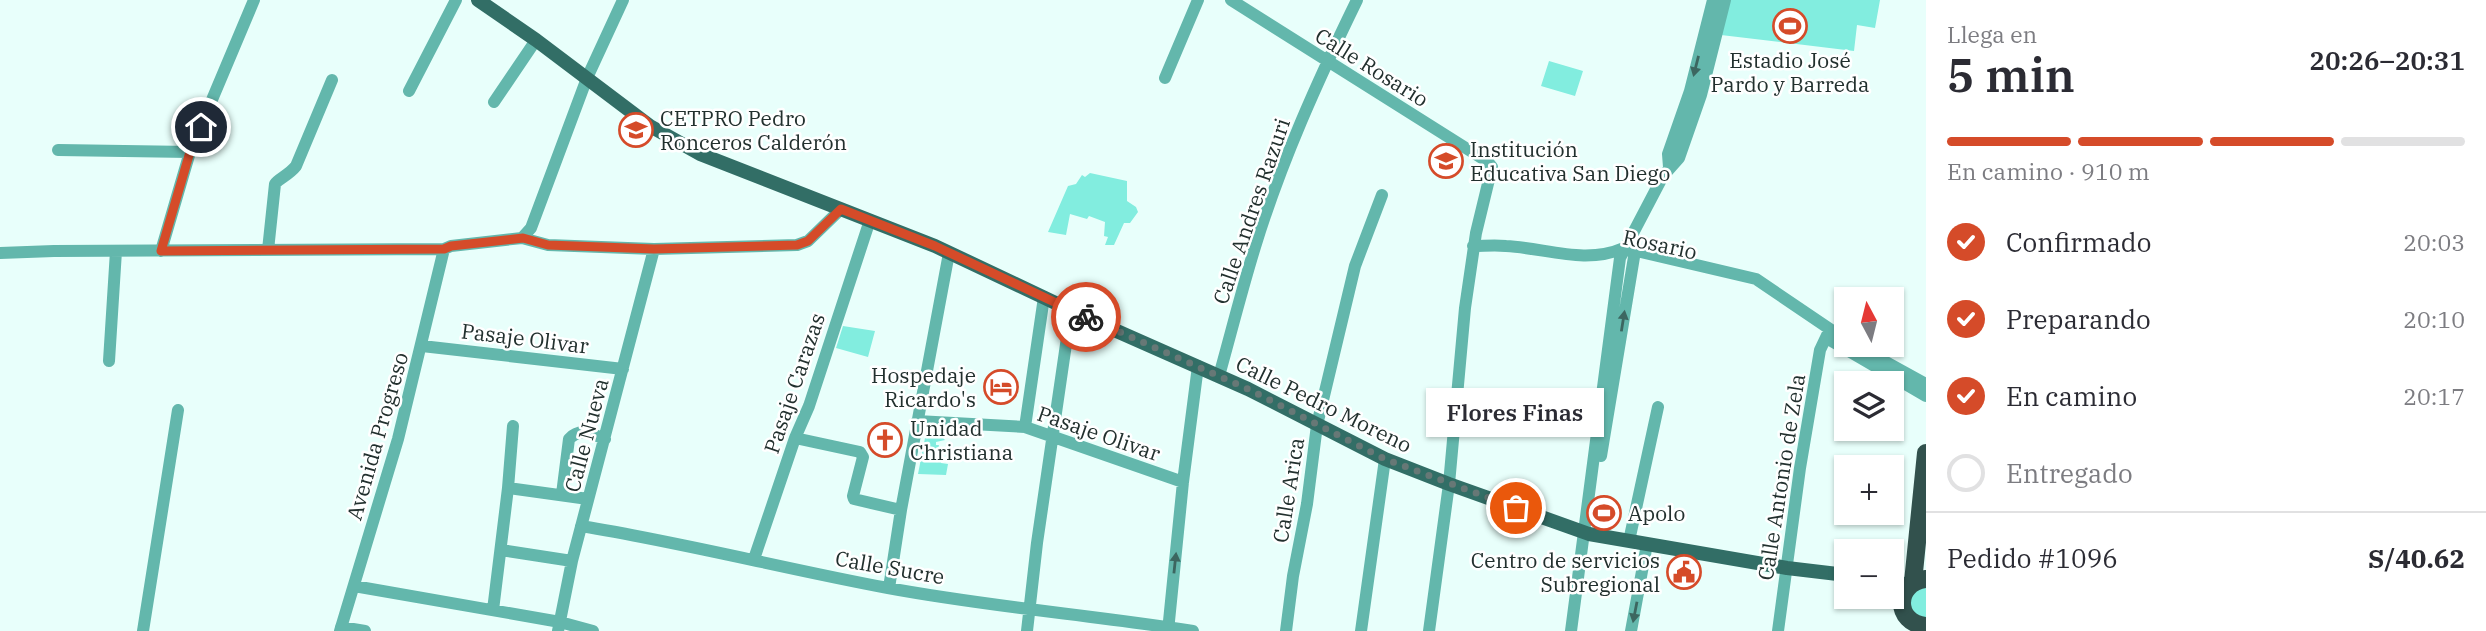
<!DOCTYPE html>
<html lang="es">
<head>
<meta charset="utf-8">
<style>
  :root { --surface:#fff; --page:#f7f7f7; --text:#2b2b33; --muted:#7c7c81; --line:#e1e1e2; --accent:#d54b29 }
  body { margin:0; font-family:"IBM Plex Serif",serif; background:var(--page); color:var(--text); height:100vh; display:flex; flex-direction:column; font-size:26px; white-space:nowrap }
  * { box-sizing:border-box; margin:0 }
  p { font-size:23px; color:var(--muted) }
  .icon { flex:none; width:38px; height:38px; fill:none; stroke:currentColor; stroke-width:2; stroke-linecap:round; stroke-linejoin:round }
  .map { position:relative; flex:1; overflow:hidden }
  .panel { display:flex; flex-direction:column; background:var(--surface); width:560px }
  .panel>* { flex:none }
  .needle { width:46px; rotate:353deg }
  .fabs { position:absolute; left:1834px; top:287px; display:grid; gap:14px }
  .fabs a { display:grid; place-items:center; width:70px; height:70px; border-radius:0px; background:var(--surface); box-shadow:0 2px 5px #0004; font-size:35px }
  .pin { position:absolute; display:grid; place-items:center; width:60px; height:60px; color:#fff; margin:-30px; border:4px solid #fff; border-radius:50%; box-shadow:0 2px 7px #0007 }
  .courier { position:absolute; display:grid; place-items:center; width:70px; height:70px; margin:-35px; border:5px solid #d54b29; border-radius:50%; background:#fff; color:#222; box-shadow:0 2px 9px #0007 }
  .bubble { position:absolute; height:49px; border-radius:0px; background:var(--surface); box-shadow:0 2px 5px #0004; font-size:23px; font-weight:600; line-height:49px; text-align:center }
  .overview em { font-style:normal; font-weight:600 }
  .overview div { display:flex; flex-direction:column-reverse }
  .overview { display:flex; align-items:center; justify-content:space-between; height:119px; padding:0 21px }
  h1 { font-size:46px; font-weight:600; line-height:52px }
  .bar { display:grid; grid-template-columns:repeat(4,1fr); gap:10px 7px; align-content:center; height:84px; padding:0 21px }
  .bar i { height:9px; border-radius:5px; background:var(--line) }
  .bar .selected { background:var(--accent) }
  .bar p { grid-column:span 4 }
  .line { display:flex; align-items:center; gap:18px; padding:0 21px; border-top:2px solid var(--line) }
  .line div { flex:1 }
  ol { padding:0 21px; list-style:none }
  li { display:flex; align-items:center; gap:21px; height:77px }
  li p { margin-inline-start:auto }
  li .icon { padding:7px; border-radius:50%; background:var(--accent); color:#fff; stroke-width:4 }
  li:last-child { color:var(--muted) }
  li i { width:38px; height:38px; border:4px solid var(--line); border-radius:50% }
  main { display:flex; flex:1; min-height:0 }
  .map>svg:first-child { display:block }
  .green { fill:#82eddf }
  .lines { fill:none; stroke-linecap:round; stroke-linejoin:round }
  .minor { stroke:#63b7ac; stroke-width:12 }
  .major { stroke:#326e66; stroke-width:14 }
  .highway { stroke:#32514d; stroke-width:18 }
  .oneway { fill:#3c6660 }
  .done { stroke:#677876; stroke-width:7; stroke-dasharray:0 12.6 }
  .route { stroke:#d54b29; stroke-width:9 }
  .labels { text-anchor:middle; dominant-baseline:central; stroke-width:5; stroke-linejoin:round; paint-order:stroke }
  .poi-label { font-size:21px; fill:#22302e; stroke:#fff; text-anchor:start }
  .street-label { font-size:21px; fill:#22302e; stroke:#fff }
</style>
</head>
<body>
<main>
<div class="map">
<svg width="1926" height="631" viewBox="0 0 1926 631">
  <rect width="100%" height="100%" fill="#e8fffb"/>
  <path class="green" d="M1730,0H1880L1875,28L1857,25L1854,51L1721,35Z
    M1549,61L1583,71L1575,96L1541,86Z
    M1090,173L1127,181V201L1136,207L1138,212L1130,223H1124L1114,245H1105L1108,237L1104,236L1105,222L1089,216L1087,219L1070,214L1066,235L1048,232L1068,186L1076,184L1082,175L1085,177Z
    M843,326L875,331L868,357L836,348Z
    M925,438H943L945,440L936,442V445H939L937,453L942,455L941,463L948,464L946,475L918,474Z
    M1926,584V621L1913,617L1908,594Z"/>
  <g class="lines">
    <path class="minor" d="M1231,0L1488,162L1492,167L1476,233L1465,308L1449,484L1429,631
      M1165,78L1198,0
      M409,91L456,0
      M494,102L536,40
      M58,150L190,152
      M1669,167L1668,154L1690,91L1713,0
      M522,238L548,245L654,249L797,245L808,241L841,209
      M522,238L531,228L587,78L623,0
      M1473,246C1484,246 1495,245 1506,246C1546,248 1585,265 1624,248L1756,279L1846,340
      M268,250L275,184C278,179 289,175 296,166L332,80
      M161,251L190,152L254,0
      M0,253L54,251L444,249L451,246L522,238
      M1830,340L1926,396
      M1855,345L1926,384
      M422,346L623,369
      M109,361L116,251
      M1219,376C1231,333 1242,289 1255,247C1281,162 1318,80 1357,0
      M917,421L1025,427L1183,482
      M1025,427L1044,297
      M795,438L860,452L863,457L853,496L854,499L901,510
      M1601,456L1634,257L1632,243
      M508,488L588,499
      M562,494L569,439C580,427 592,434 605,439
      M581,526C685,543 786,569 888,588C990,607 1092,615 1193,631
      M1629,541L1658,407
      M501,550L572,561
      M754,559L795,438L809,406L870,220
      M354,586L560,622L593,631
      M889,588L901,510L949,253
      M493,610L508,488L513,426
      M341,627L365,631
      M143,631L178,410
      M340,631L398,439L444,249
      M558,631L572,561L654,249
      M1027,631L1037,543L1071,310
      M1168,631L1183,482L1198,366
      M1286,631L1293,576L1307,504L1317,425L1355,266L1382,195
      M1361,631L1385,459
      M1571,631L1620,258L1663,176L1679,158L1701,95L1725,0
      M1631,631L1647,544
      M1778,631L1800,468L1820,350L1829,331"/>
    <path class="major" d="M478,0L536,40L650,126L700,154L935,246L1085,317L1248,389L1385,459L1449,484L1589,534L1787,568L1846,575
      M1892,582L1910,585"/>
    <path class="highway" d="M1926,579C1894,583 1894,623 1926,626
      M1913,582L1926,453"/>
  </g>
  <defs><path id="oneway-solid" d="M-6-.8H1V-3.2L6.5 0L1 3.2V.8H-6Z" transform="scale(1.75)"/></defs>
  <g class="oneway">
    <use href="#oneway-solid" transform="translate(1696 66) rotate(104)"/>
    <use href="#oneway-solid" transform="translate(1623 321) rotate(-81)"/>
    <use href="#oneway-solid" transform="translate(1175 563) rotate(-84)"/>
    <use href="#oneway-solid" transform="translate(1635 612) rotate(101)"/>
  </g>
  <g class="lines">
    <path class="done" d="M1086,317L1248,389L1385,459L1516,508"/>
    <path class="route" d="M201,127L190,152L161,251L444,249L451,246L523,238L548,245L654,249L797,245L808,241L841,209L935,246L1086,317"/>
  </g>
  <defs>
    <g id="stadium-ring" transform="scale(1.75)"><circle r="9.5" fill="#fff" stroke="#d54b29" stroke-width="1.5"/><path d="M0-5a6.5 5 0 1 0 0 10a6.5 5 0 1 0 0-10ZM-3.5-1.8h7v3.6h-7Z" fill="#d54b29"/></g>
    <g id="university-ring" transform="scale(1.75)"><circle r="9.5" fill="#fff" stroke="#d54b29" stroke-width="1.5"/><path d="M0-5L7-2L0 1L-7-2ZM-4 1L0 2.5L4 1V4Q0 6-4 4Z" fill="#d54b29"/></g>
    <g id="school-ring" transform="scale(1.75)"><circle r="9.5" fill="#fff" stroke="#d54b29" stroke-width="1.5"/><path d="M0-5L7-2L0 1L-7-2ZM-4 1L0 2.5L4 1V4Q0 6-4 4Z" fill="#d54b29"/></g>
    <g id="hotel-ring" transform="scale(1.75)"><circle r="9.5" fill="#fff" stroke="#d54b29" stroke-width="1.5"/><path d="M-6-4.5h1.5V1H6V5H4.5V3h-9V5H-6ZM-4 0a1.8 1.8 0 1 1 3.6 0ZM.5 0V-2.5h3Q6-2.5 6 0Z" fill="#d54b29"/></g>
    <g id="church-ring" transform="scale(1.75)"><circle r="9.5" fill="#fff" stroke="#d54b29" stroke-width="1.5"/><path d="M-1.2-6h2.4v3.5h3.3v2.4h-3.3V6h-2.4V-.1h-3.3v-2.4h3.3Z" fill="#d54b29"/></g>
    <g id="civic-ring" transform="scale(1.75)"><circle r="9.5" fill="#fff" stroke="#d54b29" stroke-width="1.5"/><path d="M-.6-6.5H3V-4.5H.6V-3L4-1V1h2V6H-6V1h2V-1L-.6-3ZM-1.2 2.5V6h2.4V2.5Z" fill="#d54b29"/></g>
  </defs>
  <g fill-rule="evenodd">
    <use href="#stadium-ring" x="1790" y="26"/>
    <use href="#university-ring" x="636" y="130"/>
    <use href="#school-ring" x="1446" y="161"/>
    <use href="#hotel-ring" x="1001" y="387"/>
    <use href="#church-ring" x="885" y="440"/>
    <use href="#stadium-ring" x="1604" y="513"/>
    <use href="#civic-ring" x="1684" y="572"/>
  </g>
  <g class="labels">
    <g class="poi-label">
      <text x="1790" y="60" text-anchor="middle">Estadio José<tspan x="1790" dy="24">Pardo y Barreda</tspan></text>
      <text x="660" y="118">CETPRO Pedro<tspan x="660" dy="24">Ronceros Calderón</tspan></text>
      <text x="1470" y="149">Institución<tspan x="1470" dy="24">Educativa San Diego</tspan></text>
      <text x="976" y="375" text-anchor="end">Hospedaje<tspan x="976" dy="24">Ricardo's</tspan></text>
      <text x="910" y="428">Unidad<tspan x="910" dy="24">Christiana</tspan></text>
      <text x="1628" y="513">Apolo</text>
      <text x="1660" y="560" text-anchor="end">Centro de servicios<tspan x="1660" dy="24">Subregional</tspan></text>
    </g>
    <g class="street-label">
      <text transform="translate(1372 67) rotate(32)">Calle Rosario</text>
      <text transform="translate(1251 211) rotate(-71)">Calle Andres Razuri</text>
      <text transform="translate(1660 244) rotate(12)">Rosario</text>
      <text transform="translate(525 338) rotate(7)">Pasaje Olivar</text>
      <text transform="translate(794 383) rotate(-71)">Pasaje Carazas</text>
      <text transform="translate(1324 404) rotate(26)">Calle Pedro Moreno</text>
      <text transform="translate(1099 433) rotate(19)">Pasaje Olivar</text>
      <text transform="translate(586 435) rotate(-75)">Calle Nueva</text>
      <text transform="translate(377 436) rotate(-74)">Avenida Progreso</text>
      <text transform="translate(1781 477) rotate(-81)">Calle Antonio de Zela</text>
      <text transform="translate(1288 490) rotate(-81)">Calle Arica</text>
      <text transform="translate(890 567) rotate(10)">Calle Sucre</text>
    </g>
  </g>
</svg>
<div class="fabs">
<a><svg class="needle" viewBox="-14 -14 28 28"><path d="M0-13l5 13h-10z" fill="#e53935"/><path d="M0 13l5-13h-10z" fill="#7c7c81"/></svg></a>
<a><svg class="icon" aria-label="layers" viewBox="0 0 24 24"><path d="M12 4l9 5-9 5-9-5zM3 14l9 5 9-5"/></svg></a>
<a>+</a>
<a>−</a>
</div>
<div class="pin" style="left:1516px;top:508px;background:#ea580c"><svg class="icon" aria-label="bag" viewBox="0 0 24 24"><path d="M5 8h14l-1 12H6zM9 8a3 3 0 0 1 6 0"/></svg></div>
<div class="pin" style="left:201px;top:127px;background:#1f2937"><svg class="icon" aria-label="home" viewBox="0 0 24 24"><path d="M3 11l9-7 9 7M6 9v11h12V9"/></svg></div>
<div class="courier" style="left:1086px;top:317px"><svg class="icon" aria-label="bike" viewBox="0 0 24 24"><circle cx="6" cy="16" r="4"/><circle cx="18" cy="16" r="4"/><path d="M6 16l4-8h5l3 8M10 8l3 8H6M13 5h3"/></svg></div>
<div class="bubble" style="left:1426px;top:388px;width:178px">Flores Finas</div>
</div>
<section class="panel">
<div class="overview"><div><h1>5 min</h1><p>Llega en</p></div><em>20:26–20:31</em></div>
<div class="bar"><i class="selected"></i><i class="selected"></i><i class="selected"></i><i></i><p>En camino · 910 m</p></div>
<ol>
<li><svg class="icon" aria-label="check" viewBox="0 0 24 24"><path d="M5 12l5 5 9-10"/></svg>Confirmado<p>20:03</p></li>
<li><svg class="icon" aria-label="check" viewBox="0 0 24 24"><path d="M5 12l5 5 9-10"/></svg>Preparando<p>20:10</p></li>
<li><svg class="icon" aria-label="check" viewBox="0 0 24 24"><path d="M5 12l5 5 9-10"/></svg>En camino<p>20:17</p></li>
<li><i></i>Entregado</li>
</ol>
<div class="line" style="height:91px"><div>Pedido #1096</div><b>S/40.62</b></div>
</section>
</main>
</body>
</html>
